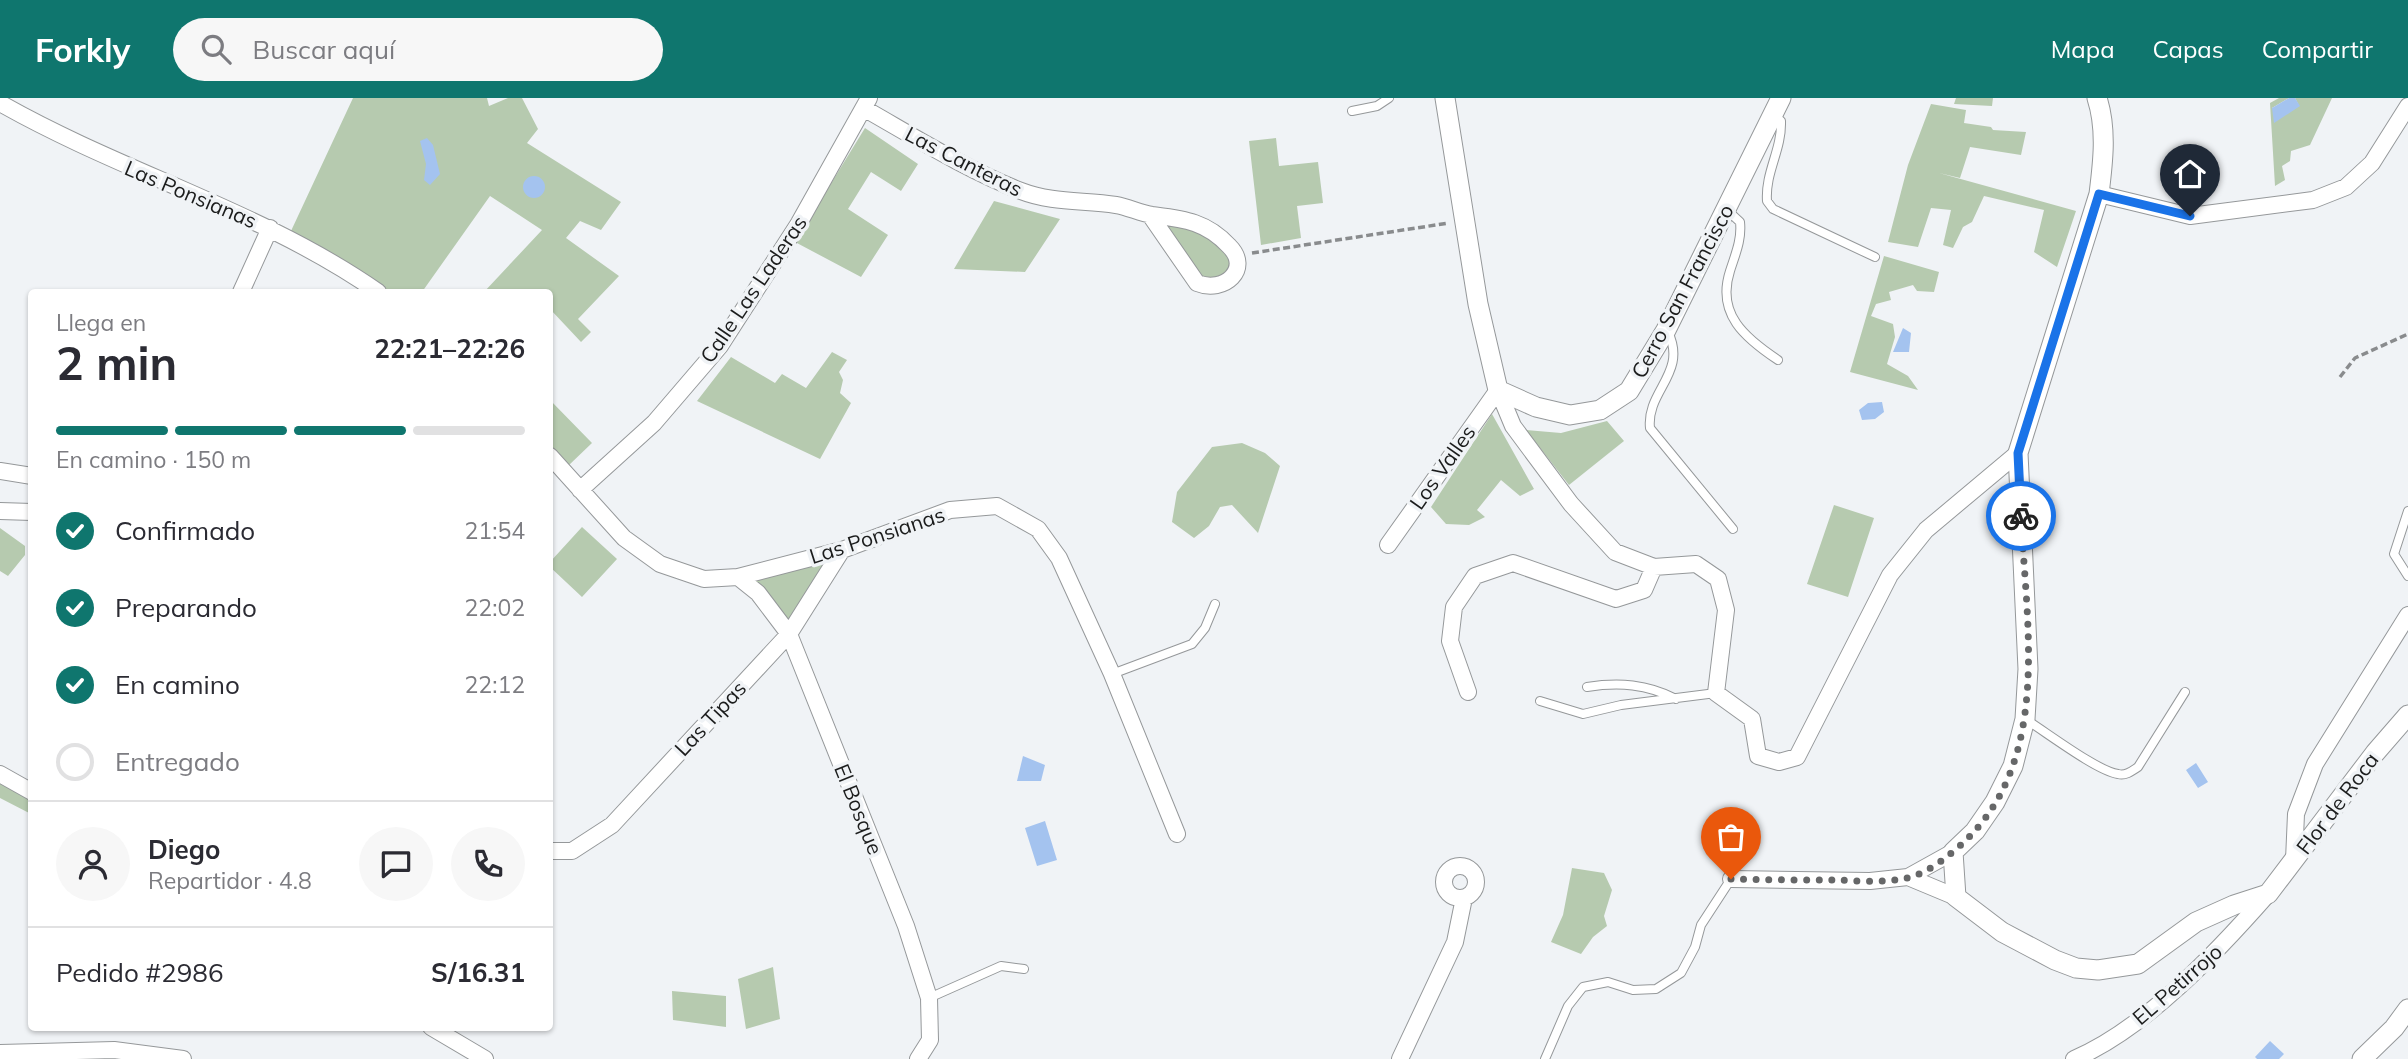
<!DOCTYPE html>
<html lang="es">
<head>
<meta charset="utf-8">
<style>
  :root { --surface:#fff; --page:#f7f7f7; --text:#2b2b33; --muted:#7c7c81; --line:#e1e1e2; --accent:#0f766e }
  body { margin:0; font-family:Mulish,sans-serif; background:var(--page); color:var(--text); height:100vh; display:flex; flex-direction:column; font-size:26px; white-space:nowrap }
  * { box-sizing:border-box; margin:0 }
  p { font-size:23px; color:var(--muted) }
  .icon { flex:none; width:38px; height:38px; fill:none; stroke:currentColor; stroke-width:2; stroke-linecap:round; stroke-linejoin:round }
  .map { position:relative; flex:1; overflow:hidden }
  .details { position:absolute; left:28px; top:191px; width:525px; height:742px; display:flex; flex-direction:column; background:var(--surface); border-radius:7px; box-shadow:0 2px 5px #0004 }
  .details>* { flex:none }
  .pin { position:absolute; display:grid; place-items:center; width:60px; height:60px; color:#fff; margin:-72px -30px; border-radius:50% 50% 50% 0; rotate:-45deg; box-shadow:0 0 7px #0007 }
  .pin .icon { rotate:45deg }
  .courier { position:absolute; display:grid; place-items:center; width:70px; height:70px; margin:-35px; border:5px solid #1a73e8; border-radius:50%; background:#fff; color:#222; box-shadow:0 2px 9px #0007 }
  .headline em { font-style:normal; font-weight:700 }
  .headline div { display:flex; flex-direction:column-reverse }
  .headline { display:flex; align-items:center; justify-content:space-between; height:119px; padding:0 28px }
  h1 { font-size:46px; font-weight:700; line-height:52px }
  .bar { display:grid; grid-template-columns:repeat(4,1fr); gap:10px 7px; align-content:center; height:84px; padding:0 28px }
  .bar i { height:9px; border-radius:5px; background:var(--line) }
  .bar .on { background:var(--accent) }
  .bar p { grid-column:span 4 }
  .line { display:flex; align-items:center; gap:18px; padding:0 28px; border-top:2px solid var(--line) }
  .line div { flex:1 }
  .round { display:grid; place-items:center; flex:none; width:74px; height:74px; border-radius:37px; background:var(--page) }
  ol { padding:0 28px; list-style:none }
  li { display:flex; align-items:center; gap:21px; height:77px }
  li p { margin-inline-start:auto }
  li .icon { padding:7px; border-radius:50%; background:var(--accent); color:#fff; stroke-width:4 }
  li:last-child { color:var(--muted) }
  li i { width:38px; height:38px; border:4px solid var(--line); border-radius:50% }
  header { display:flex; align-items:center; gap:42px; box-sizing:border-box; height:98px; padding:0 35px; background:var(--accent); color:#fff }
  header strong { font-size:33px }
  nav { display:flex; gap:38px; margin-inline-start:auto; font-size:24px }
  .search { width:490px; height:63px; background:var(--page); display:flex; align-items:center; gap:18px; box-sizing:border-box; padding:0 24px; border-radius:38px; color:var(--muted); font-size:26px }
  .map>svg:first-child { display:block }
  .green { fill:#b6caaf }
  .water { fill:#a4c3ef }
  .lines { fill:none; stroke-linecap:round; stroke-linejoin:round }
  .service-casing { stroke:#95989a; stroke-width:10 }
  .minor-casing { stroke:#95989a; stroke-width:18 }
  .tertiary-casing { stroke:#95989a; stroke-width:21 }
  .path { stroke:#898b8d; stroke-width:3.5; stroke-dasharray:7 3.5; stroke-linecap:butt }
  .service { stroke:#fff; stroke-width:8 }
  .minor { stroke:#fff; stroke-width:16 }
  .tertiary { stroke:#fff; stroke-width:19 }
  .done { stroke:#666768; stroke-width:7; stroke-dasharray:0 12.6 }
  .route { stroke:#1a73e8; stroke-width:9 }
  .labels { text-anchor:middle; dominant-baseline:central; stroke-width:7; stroke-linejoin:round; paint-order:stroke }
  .street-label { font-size:21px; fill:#1b1c1c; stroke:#f0f3f6 }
</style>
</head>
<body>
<header>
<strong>Forkly</strong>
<div class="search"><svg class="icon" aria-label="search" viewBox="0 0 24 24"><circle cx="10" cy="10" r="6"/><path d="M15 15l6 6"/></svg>Buscar aquí</div>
<nav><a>Mapa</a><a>Capas</a><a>Compartir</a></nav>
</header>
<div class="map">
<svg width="2408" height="961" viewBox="0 0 2408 961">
  <rect width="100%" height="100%" fill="#f0f3f6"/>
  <path class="green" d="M353,0H487L489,8L508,0H522L538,31L527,45L621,104L601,132L580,123L566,140L619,178L578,221L591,234L581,244L550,211V194H484L542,132L490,98L422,194H391L291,133Z
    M1956,0H1993L1992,8L1954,6Z
    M2279,0H2289L2272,10L2299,8L2295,0H2332L2310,47L2291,53L2290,63L2282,68L2285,82L2275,88L2270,5Z
    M1931,6L1966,12L1964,25L1991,29L1993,32L2026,34L2021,57L1970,49L1960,80L1939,75L2076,113L2057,169L2034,154L2044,112L1984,98L1972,124L1963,129L1953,150L1943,147L1951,112L1931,110L1918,149L1888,144L1908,67Z
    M865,30L918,66L901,93L871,74L848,111L888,137L861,179L795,144Z
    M1276,40L1279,68L1318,64L1323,105L1297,108L1301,140L1261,147L1249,43Z
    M994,103L1060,121L1025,174L954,171Z
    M1150,117L1206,131L1237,165L1208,190Z
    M1884,158L1939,174L1934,194L1917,193L1913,187L1889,194L1891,202L1876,206L1871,218L1893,226L1895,239L1887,266L1908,278L1918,292L1850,274Z
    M832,254L847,262L839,274L843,282L840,295L851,305L820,361L697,303L731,259L775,285L782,276L806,290Z
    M550,302L592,345L568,368L550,349Z
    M1492,316L1534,391L1520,398L1501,382L1477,412L1485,419L1469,427L1446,426L1431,409Z
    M1607,323L1624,343L1569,387L1526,332L1561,335Z
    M1242,345L1265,355L1280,368L1258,435L1232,407L1220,409L1209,428L1194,440L1172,424L1177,394L1212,349Z
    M1834,407L1874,420L1848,499L1807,486Z
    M582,429L617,461L582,499L550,469V464Z
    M0,430L25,448V457L8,478L0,473Z
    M842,452L789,536L738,479Z
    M0,681L31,700V716L0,700Z
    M1572,770L1604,775L1612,792L1604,818L1607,828L1593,839L1581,856L1551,844L1563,817Z
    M773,869L780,921L746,931L738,881Z
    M672,893L726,898V929L673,922Z"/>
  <path class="water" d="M2289,0H2295L2300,8L2274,25L2272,10Z
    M427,40L433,47L440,76L430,87L424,82L426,66L420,43Z
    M523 89a11 11 0 1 1 22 0a11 11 0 1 1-22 0Z
    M1903,230L1911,235L1909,254H1893Z
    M1882,304L1884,314L1875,321L1862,322L1859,312L1868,305Z
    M1023,658L1045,667L1041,683H1017Z
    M2196,665L2208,684L2198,690L2186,672Z
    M1045,723L1057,762L1037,768L1025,730Z
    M2270,943L2284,956L2279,961H2257L2255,959Z"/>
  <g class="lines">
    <g class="service-casing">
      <path id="service" d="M1352,13L1377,8L1389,0
        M1773,16L1781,23C1782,52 1765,74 1767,103L1773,111L1875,159
        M1727,112L1740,124C1742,142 1735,157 1730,173C1716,216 1745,240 1778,262
        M1668,234C1688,275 1646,293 1650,330L1733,431
        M2408,413L2394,456L2408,478
        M1112,576L1192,546L1205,530L1215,506
        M1587,589C1619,584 1647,586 1676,601
        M1540,603L1583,616L1621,607L1716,595
        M2025,621C2046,634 2097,673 2118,676C2126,678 2132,673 2138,669L2185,594
        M929,900L1001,868L1024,871
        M1545,961L1568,908L1583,889L1608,884L1633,892L1656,891L1681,875L1695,849L1701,827L1731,781"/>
    </g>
    <g class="minor-casing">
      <path id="minor" d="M0,5C123,75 262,113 378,194
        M865,11C916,40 967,72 1021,93C1052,105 1084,102 1116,107C1128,109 1140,115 1152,117C1183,121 1206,123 1229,148C1252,171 1224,196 1197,185L1150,117
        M2099,96L2190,118L2313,102L2346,89L2372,65L2408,8
        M241,194L270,130
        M1498,292L1513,328L1571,406L1615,454L1654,469L1696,466L1718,481L1726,512L1716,595L1752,621L1758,658L1779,664L1797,659L1890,477L1926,432L2018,355
        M550,358L624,440L660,466L704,481L738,479L842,452L950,412L997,408L1038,431L1059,460L1112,576L1177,736
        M0,373L32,378
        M580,392L654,325L720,248L799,125L869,0
        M0,413L32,414
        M1388,447L1498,292
        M738,479L758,495L789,536L906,828L929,900L930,942L918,961
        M1468,594L1450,543L1454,509L1475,478L1513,465L1616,501L1644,492L1654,469
        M0,676L32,694
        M550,753H572L612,727L789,536L842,452
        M2294,762L2296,716L2315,666L2408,517
        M1444 784a16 16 0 1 1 32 0a16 16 0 1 1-32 0Z
        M1908,779L1956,799
        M1731,781L1870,783L1908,779L1953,754
        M431,929L485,961
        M0,955L114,952L183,961
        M1400,961L1455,844L1464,800
        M2074,961C2145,931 2218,853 2268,796"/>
    </g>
    <g class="tertiary-casing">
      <path id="tertiary" d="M1445,0L1478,206L1498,292L1536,309L1570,317L1600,312L1629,293L1666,232L1781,0
        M2097,0C2107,31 2103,64 2099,96L2018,355L2028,571L2025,621L2013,668L1995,704L1975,733L1953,754L1956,799L2002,834L2055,862L2076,870L2098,872L2138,866L2196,824L2234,807L2268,796L2375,655L2408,617
        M2362,961L2394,930L2408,911"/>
    </g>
    <path class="path" d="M1252,155L1449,125
      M2340,279L2355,260L2408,236"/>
    <use href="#service" class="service"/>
    <use href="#minor" class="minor"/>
    <use href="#tertiary" class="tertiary"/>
  </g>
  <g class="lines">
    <path class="done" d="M1731,781C1766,782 1802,782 1837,782C1860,783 1885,785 1907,780C1928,775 1949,758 1965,743C2052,660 2026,525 2021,418"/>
    <path class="route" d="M2021,418L2018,355L2099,96L2190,118"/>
  </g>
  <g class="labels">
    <g class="street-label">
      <text transform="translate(964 63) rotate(27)">Las Canteras</text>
      <text transform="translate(191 96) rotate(23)">Las Ponsianas</text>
      <text transform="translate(753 191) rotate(-56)">Calle Las Laderas</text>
      <text transform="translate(1682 193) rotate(-62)">Cerro San Francisco</text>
      <text transform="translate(1442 369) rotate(-55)">Los Valles</text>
      <text transform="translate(877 437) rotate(-18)">Las Ponsianas</text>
      <text transform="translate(710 620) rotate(-47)">Las Tipas</text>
      <text transform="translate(2337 705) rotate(-53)">Flor de Roca</text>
      <text transform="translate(859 711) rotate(68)">El Bosque</text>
      <text transform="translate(2177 886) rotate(-41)">EL Petirrojo</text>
    </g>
  </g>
</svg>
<div class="pin" style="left:1731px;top:781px;background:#ea580c"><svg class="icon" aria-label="bag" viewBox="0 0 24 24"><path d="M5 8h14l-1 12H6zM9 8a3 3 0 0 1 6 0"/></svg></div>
<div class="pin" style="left:2190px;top:118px;background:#1f2937"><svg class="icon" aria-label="home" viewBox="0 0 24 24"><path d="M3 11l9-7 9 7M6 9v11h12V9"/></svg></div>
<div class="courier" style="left:2021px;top:418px"><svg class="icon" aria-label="bike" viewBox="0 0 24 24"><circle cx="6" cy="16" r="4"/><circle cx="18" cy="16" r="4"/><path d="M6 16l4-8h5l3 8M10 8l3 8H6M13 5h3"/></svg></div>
<section class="details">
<div class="headline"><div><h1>2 min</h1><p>Llega en</p></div><em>22:21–22:26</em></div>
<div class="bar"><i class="on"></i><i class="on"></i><i class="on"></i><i></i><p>En camino · 150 m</p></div>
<ol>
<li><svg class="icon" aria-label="check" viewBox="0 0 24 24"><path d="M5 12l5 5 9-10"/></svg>Confirmado<p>21:54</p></li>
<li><svg class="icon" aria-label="check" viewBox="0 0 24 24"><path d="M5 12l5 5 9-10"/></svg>Preparando<p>22:02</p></li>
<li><svg class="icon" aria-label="check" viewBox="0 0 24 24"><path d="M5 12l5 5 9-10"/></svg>En camino<p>22:12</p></li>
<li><i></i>Entregado</li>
</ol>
<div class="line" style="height:126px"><a class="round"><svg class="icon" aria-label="person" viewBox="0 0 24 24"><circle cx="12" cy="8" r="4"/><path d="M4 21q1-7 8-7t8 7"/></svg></a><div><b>Diego</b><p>Repartidor · 4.8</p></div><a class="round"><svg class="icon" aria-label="chat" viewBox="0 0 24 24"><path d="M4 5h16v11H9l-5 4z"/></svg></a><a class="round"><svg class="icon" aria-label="phone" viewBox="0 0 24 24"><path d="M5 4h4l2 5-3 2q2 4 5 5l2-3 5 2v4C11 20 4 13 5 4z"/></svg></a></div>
<div class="line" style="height:91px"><div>Pedido #2986</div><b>S/16.31</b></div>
</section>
</div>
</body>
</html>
